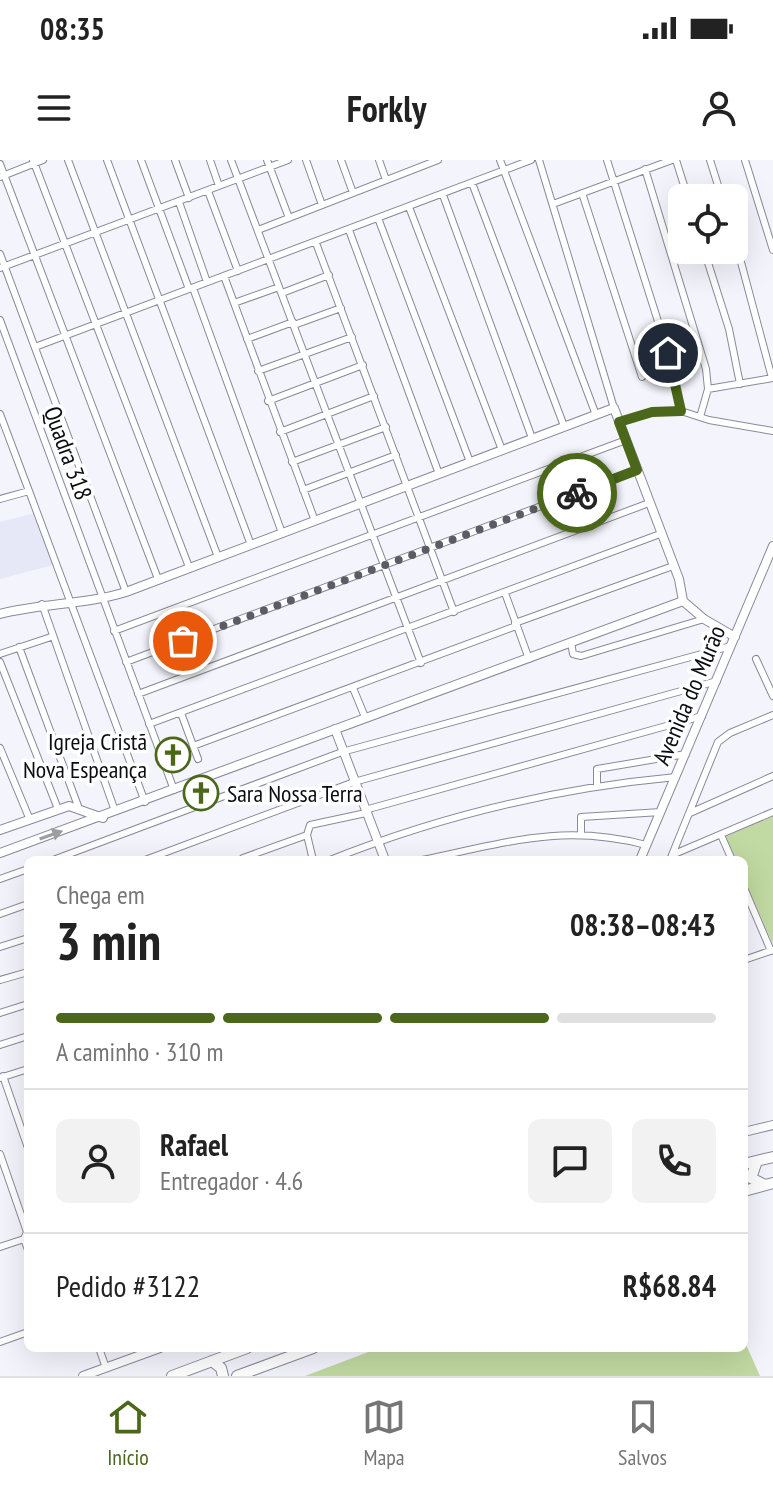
<!DOCTYPE html>
<html lang="pt">
<head>
<meta charset="utf-8">
<style>
  :root { --surface:#fff; --page:#f2f2f2; --text:#222; --muted:#767676; --line:#e0e0e0; --accent:#4b6719 }
  body { margin:0; font-family:"PT Sans Narrow",sans-serif; background:var(--page); color:var(--text); height:100vh; display:flex; flex-direction:column; font-size:30px; white-space:nowrap }
  * { box-sizing:border-box; margin:0 }
  p { font-size:26px; color:var(--muted) }
  .icon { flex:none; width:44px; height:44px; fill:none; stroke:currentColor; stroke-width:2; stroke-linecap:round; stroke-linejoin:round }
  .map { position:relative; flex:1; overflow:hidden }
  .sheet { position:absolute; left:24px; top:696px; width:724px; height:496px; display:flex; flex-direction:column; background:var(--surface); border-radius:12px; box-shadow:0 8px 32px #0002 }
  .sheet>* { flex:none }
  .controls { position:absolute; left:668px; top:24px; display:grid; gap:16px }
  .controls a { display:grid; place-items:center; width:80px; height:80px; border-radius:12px; background:var(--surface); box-shadow:0 8px 32px #0002; font-size:40px }
  .pin { position:absolute; display:grid; place-items:center; width:68px; height:68px; color:#fff; margin:-34px; border:4px solid #fff; border-radius:50%; box-shadow:0 2px 8px #0007 }
  .courier { position:absolute; display:grid; place-items:center; width:80px; height:80px; margin:-40px; border:6px solid #4b6719; border-radius:50%; background:#fff; color:#222; box-shadow:0 2px 10px #0007 }
  .headline em { font-style:normal; font-weight:700 }
  .headline div { display:flex; flex-direction:column-reverse }
  .headline { display:flex; align-items:center; justify-content:space-between; height:136px; padding:0 32px }
  h1 { font-size:52px; font-weight:700; line-height:60px }
  .bar { display:grid; grid-template-columns:repeat(4,1fr); gap:12px 8px; align-content:center; height:96px; padding:0 32px }
  .bar i { height:10px; border-radius:6px; background:var(--line) }
  .bar .active { background:var(--accent) }
  .bar p { grid-column:span 4 }
  .line { display:flex; align-items:center; gap:20px; padding:0 32px; border-top:2px solid var(--line) }
  .line div { flex:1 }
  .round { display:grid; place-items:center; flex:none; width:84px; height:84px; border-radius:12px; background:var(--page) }
  .status { display:flex; justify-content:space-between; align-items:center; height:56px; padding:0 40px; background:var(--surface); direction:ltr }
  .status svg { height:22px; fill:currentColor }
  header { display:flex; justify-content:space-between; align-items:center; height:104px; padding:0 32px; background:var(--surface); font-size:36px; font-weight:700 }
  .tab-bar { display:flex; justify-content:space-around; align-items:center; height:112px; border-top:2px solid var(--line); background:var(--surface); font-size:22px; color:var(--muted) }
  .tab-bar a { display:grid; justify-items:center; gap:4px }
  .tab-bar .active { color:var(--accent) }
  .map>svg:first-child { display:block }
  .built { fill:#e6e8f7 }
  .green { fill:#c1d9a2 }
  .lines { fill:none; stroke-linecap:round; stroke-linejoin:round }
  .minor-casing { stroke:#888a9b; stroke-width:8 }
  .tertiary-casing { stroke:#888a9b; stroke-width:10 }
  .primary-casing { stroke:#888a9b; stroke-width:12 }
  .minor { stroke:#fff; stroke-width:6 }
  .tertiary { stroke:#fff; stroke-width:8 }
  .primary { stroke:#fff; stroke-width:10 }
  .oneway { fill:#9d9ea0 }
  .done { stroke:#5c5d64; stroke-width:8; stroke-dasharray:0 14.4 }
  .route { stroke:#4b6719; stroke-width:10 }
  .labels { text-anchor:middle; dominant-baseline:central; stroke-width:7; stroke-linejoin:round; paint-order:stroke }
  .street-label { font-size:24px; fill:#0b0c12; stroke:#fff }
  .poi-label { font-size:24px; fill:#0b0c12; stroke:#fff; text-anchor:end }
</style>
</head>
<body>
<div class="status"><b>08:35</b><svg viewBox="0 0 49 12"><path d="M0 12V9h3v3zM5 12V6h3v6zM10 12V3h3v9zM15 12V0h3v12zM26 1h20v11H26zM47 4h2v5h-2z"/></svg></div>
<header><svg class="icon" aria-label="menu" viewBox="0 0 24 24"><path d="M4 6h16M4 12h16M4 18h16"/></svg>Forkly<svg class="icon" aria-label="person" viewBox="0 0 24 24"><circle cx="12" cy="8" r="4"/><path d="M4 21q1-7 8-7t8 7"/></svg></header>
<div class="map">
<svg width="773" height="1216" viewBox="0 0 773 1216">
  <rect width="100%" height="100%" fill="#f3f4fc"/>
  <path class="built" d="M35,353L53,405L0,419V362Z"/>
  <path class="green" d="M773,656V784L744,720V700H735L725,677Z
    M744,1180L760,1216H305L379,1188H744Z"/>
  <g class="lines">
    <g class="minor-casing">
      <path id="minor" d="M33,0L189,407
        M68,0L218,397
        M107,0L251,385
        M141,0L189,129
        M175,0L189,38
        M210,0L219,26
        M231,0L421,503
        M267,0L289,58
        M306,0L322,45
        M341,0L353,33
        M379,0L386,20
        M500,0L596,255
        M539,0L614,248
        M607,0L668,193L681,251
        M676,0L688,38
        M710,0L722,38
        M745,0L773,90
        M0,4L158,419
        M645,9L706,209L708,229L700,257
        M0,17L43,0
        M472,23L564,266
        M208,31L238,111
        M582,33L642,217
        M443,35L532,278
        M179,42L207,122
        M553,44L672,0
        M409,47L502,290
        M378,58L470,302
        M258,70L438,0
        M349,70L439,314
        M734,76L772,218
        M316,83L454,452
        M704,90L729,169L740,224
        M0,94L126,432
        M0,108L288,0
        M224,116L315,361
        M193,128L282,373
        M282,133L329,115
        M234,143L279,127
        M0,160L174,630
        M294,165L341,148
        M247,179L293,162
        M35,187L531,0
        M258,211L352,177
        M708,229L773,218
        M268,241L363,205
        M0,254L29,331
        M619,262L652,252L681,251L709,260L773,271
        M280,272L374,236
        M292,302L386,267
        M303,330L396,295
        M0,339L29,331L145,642
        M505,433L529,499
        M42,444L115,651
        M515,463L673,406
        M114,471L626,280
        M571,482L573,494L581,496L704,459
        M19,487L78,646
        M0,494L51,477
        M756,499L773,536
        M0,502L58,649
        M126,502L637,310
        M353,528L365,557
        M138,534L649,343
        M181,553L198,599
        M149,564L660,374
        M193,586L516,466
        M0,588L30,660
        M206,619L213,640
        M597,626V609L686,594
        M365,650L702,556
        M690,653L773,616
        M581,673V657L661,652
        M721,675L732,700
        M672,695L718,582L730,573L773,555
        M243,698L307,675
        M53,700L342,592L731,486
        M145,700L354,622L717,521
        M313,700L307,675L310,665L366,653
        M330,700C440,656 557,628 676,617
        M422,700C505,683 562,663 646,685
        M670,700L672,695L773,652
        M0,719L28,709
        M744,728L771,791
        M0,754L28,744
        M0,787L28,778
        M744,800L773,790
        M0,820L28,812
        M0,853L28,844
        M0,885L28,876
        M3,916L28,988
        M0,918L28,909
        M0,994L27,1072L24,1079L28,1090
        M0,1087L24,1079
        M0,1182L28,1172
        M99,1188L106,1208"/>
    </g>
    <g class="tertiary-casing">
      <path id="tertiary" d="M683,441L704,459L735,477
        M0,454C42,443 84,445 126,432L614,248L679,419L683,441
        M335,569L385,700
        M0,670L69,646L103,658
        M0,693L683,441
        M640,700L773,386
        M744,972L773,965
        M83,1216L160,1188"/>
    </g>
    <g class="primary-casing">
      <path id="primary" d="M757,1001L751,1018L765,1025
        M744,1004L773,997
        M744,1031L773,1023
        M212,1201L221,1208L223,1216
        M172,1216L247,1188
        M237,1216L313,1188"/>
    </g>
    <use href="#minor" class="minor"/>
    <use href="#tertiary" class="tertiary"/>
    <use href="#primary" class="primary"/>
  </g>
  <defs><path id="oneway-solid" d="M-6-.8H1V-3.2L6.5 0L1 3.2V.8H-6Z" transform="scale(2)"/></defs>
  <use class="oneway" href="#oneway-solid" transform="translate(51 675) rotate(-19)"/>
  <g class="lines">
    <path class="done" d="M183,481L577,333"/>
    <path class="route" d="M577,333L637,310L619,262L652,252L681,251L668,193"/>
  </g>
  <defs>
    <g id="church-ring" transform="scale(1.8)"><circle r="9.5" fill="#fff" stroke="#4b6719" stroke-width="1.5"/><path d="M-1.2-6h2.4v3.5h3.3v2.4h-3.3V6h-2.4V-.1h-3.3v-2.4h3.3Z" fill="#4b6719"/></g>
  </defs>
  <g fill-rule="evenodd">
    <use href="#church-ring" x="173" y="595"/>
    <use href="#church-ring" x="201" y="633"/>
  </g>
  <g class="labels">
    <g class="street-label">
      <text transform="translate(68 293) rotate(70)">Quadra 318</text>
      <text transform="translate(689 535) rotate(-67)">Avenida do Murão</text>
    </g>
    <g class="poi-label">
      <text x="147" y="581">Igreja Cristã<tspan x="147" dy="28">Nova Espeança</tspan></text>
      <text x="227" y="633" text-anchor="start">Sara Nossa Terra</text>
    </g>
  </g>
</svg>
<div class="controls">
<a><svg class="icon" aria-label="locate" viewBox="0 0 24 24"><circle cx="12" cy="12" r="6"/><path d="M12 2v4M12 18v4M2 12h4M18 12h4"/></svg></a>
</div>
<div class="pin" style="left:183px;top:481px;background:#ea580c"><svg class="icon" aria-label="bag" viewBox="0 0 24 24"><path d="M5 8h14l-1 12H6zM9 8a3 3 0 0 1 6 0"/></svg></div>
<div class="pin" style="left:668px;top:193px;background:#1f2937"><svg class="icon" aria-label="home" viewBox="0 0 24 24"><path d="M3 11l9-7 9 7M6 9v11h12V9"/></svg></div>
<div class="courier" style="left:577px;top:333px"><svg class="icon" aria-label="bike" viewBox="0 0 24 24"><circle cx="6" cy="16" r="4"/><circle cx="18" cy="16" r="4"/><path d="M6 16l4-8h5l3 8M10 8l3 8H6M13 5h3"/></svg></div>
<section class="sheet">
<div class="headline"><div><h1>3 min</h1><p>Chega em</p></div><em>08:38–08:43</em></div>
<div class="bar"><i class="active"></i><i class="active"></i><i class="active"></i><i></i><p>A caminho · 310 m</p></div>
<div class="line" style="height:144px"><a class="round"><svg class="icon" aria-label="person" viewBox="0 0 24 24"><circle cx="12" cy="8" r="4"/><path d="M4 21q1-7 8-7t8 7"/></svg></a><div><b>Rafael</b><p>Entregador · 4.6</p></div><a class="round"><svg class="icon" aria-label="chat" viewBox="0 0 24 24"><path d="M4 5h16v11H9l-5 4z"/></svg></a><a class="round"><svg class="icon" aria-label="phone" viewBox="0 0 24 24"><path d="M5 4h4l2 5-3 2q2 4 5 5l2-3 5 2v4C11 20 4 13 5 4z"/></svg></a></div>
<div class="line" style="height:104px"><div>Pedido #3122</div><b>R$68.84</b></div>
</section>
</div>
<nav class="tab-bar">
<a class="active"><svg class="icon" aria-label="home" viewBox="0 0 24 24"><path d="M3 11l9-7 9 7M6 9v11h12V9"/></svg>Início</a>
<a><svg class="icon" aria-label="map" viewBox="0 0 24 24"><path d="M3 6l6-2 6 2 6-2v14l-6 2-6-2-6 2zM9 4v14M15 6v14"/></svg>Mapa</a>
<a><svg class="icon" aria-label="saved" viewBox="0 0 24 24"><path d="M7 4h10v16l-5-4-5 4z"/></svg>Salvos</a>
</nav>
</body>
</html>
